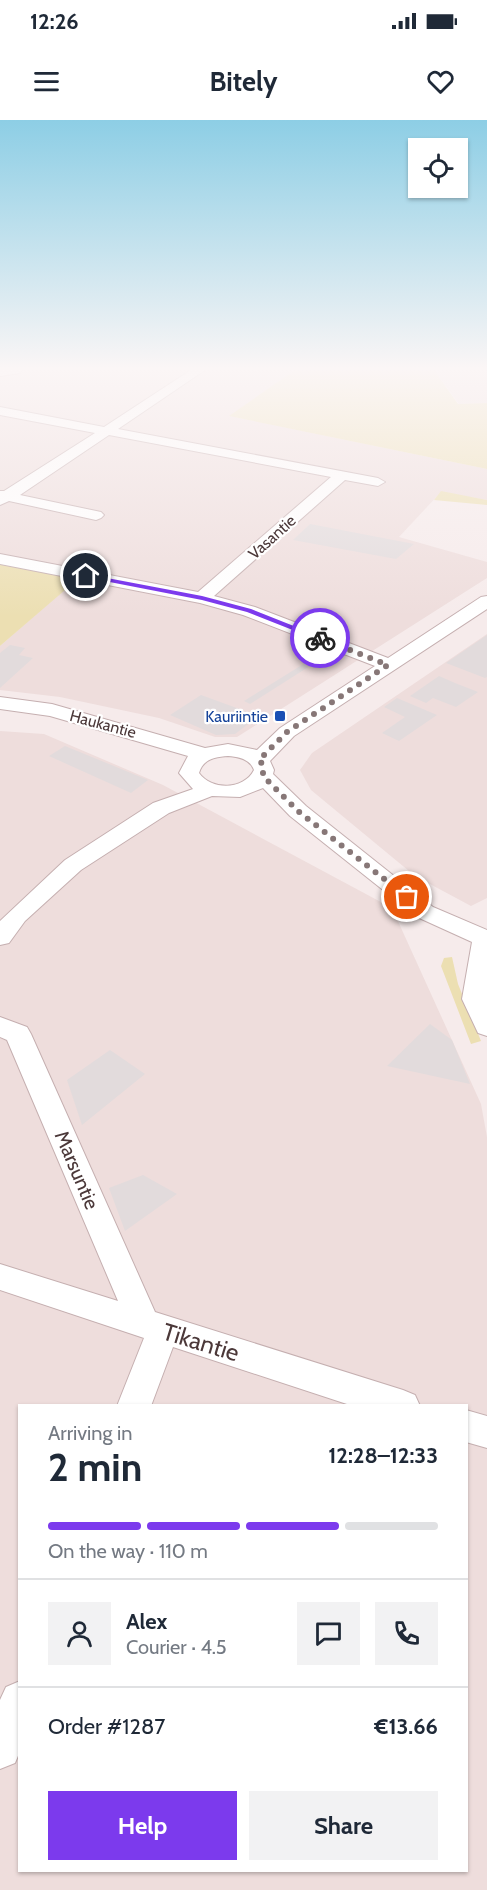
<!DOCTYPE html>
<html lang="en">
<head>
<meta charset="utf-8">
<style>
  :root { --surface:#fff; --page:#f2f2f3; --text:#1f2937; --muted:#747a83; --line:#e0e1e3; --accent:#7c3aed }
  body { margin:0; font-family:Cabin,sans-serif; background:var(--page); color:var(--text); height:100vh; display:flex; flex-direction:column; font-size:22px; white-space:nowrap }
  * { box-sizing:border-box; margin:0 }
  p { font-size:20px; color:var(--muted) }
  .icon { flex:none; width:33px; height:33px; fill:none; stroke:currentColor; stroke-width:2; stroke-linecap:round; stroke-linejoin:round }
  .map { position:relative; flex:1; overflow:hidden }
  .drawer { position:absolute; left:18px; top:1284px; width:450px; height:468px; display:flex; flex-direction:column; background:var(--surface); border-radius:0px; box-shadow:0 2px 4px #0004 }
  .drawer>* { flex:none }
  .buttons { position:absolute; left:408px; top:18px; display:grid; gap:12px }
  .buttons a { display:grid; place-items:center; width:60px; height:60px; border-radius:0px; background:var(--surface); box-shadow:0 2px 4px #0004; font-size:30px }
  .pin { position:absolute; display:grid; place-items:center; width:51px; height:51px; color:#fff; margin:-26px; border:3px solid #fff; border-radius:50%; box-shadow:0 2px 6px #0007 }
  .courier { position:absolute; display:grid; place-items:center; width:60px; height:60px; margin:-30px; border:4px solid #7c3aed; border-radius:50%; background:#fff; color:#222; box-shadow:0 2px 8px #0007 }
  .overview em { font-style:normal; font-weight:800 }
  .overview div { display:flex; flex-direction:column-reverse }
  .overview { display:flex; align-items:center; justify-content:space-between; height:102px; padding:0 30px }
  h1 { font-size:39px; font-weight:800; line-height:45px }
  .bar { display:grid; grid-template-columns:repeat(4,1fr); gap:9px 6px; align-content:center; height:72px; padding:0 30px }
  .bar i { height:8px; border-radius:4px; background:var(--line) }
  .bar .current { background:var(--accent) }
  .bar p { grid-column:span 4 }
  .line { display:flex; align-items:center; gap:15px; padding:0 30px; border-top:2px solid var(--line) }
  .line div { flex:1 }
  .round { display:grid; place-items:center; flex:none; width:63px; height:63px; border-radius:0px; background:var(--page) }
  .action { display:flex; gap:12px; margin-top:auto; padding:12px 30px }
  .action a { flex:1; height:69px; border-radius:0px; background:var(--accent); color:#fff; font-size:24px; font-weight:800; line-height:69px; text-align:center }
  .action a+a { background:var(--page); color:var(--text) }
  .status { display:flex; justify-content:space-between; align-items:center; height:42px; padding:0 30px; background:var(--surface); direction:ltr }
  .status svg { height:16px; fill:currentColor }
  header { display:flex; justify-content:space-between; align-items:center; height:78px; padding:0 30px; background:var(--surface); font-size:27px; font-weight:800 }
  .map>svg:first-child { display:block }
  .residential { fill:#eedddc; fill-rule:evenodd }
  .green { fill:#ecdfb2 }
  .parking { fill:#e2dbdc }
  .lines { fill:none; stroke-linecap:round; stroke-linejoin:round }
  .minor-casing { stroke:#c5afb0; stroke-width:2 }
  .minor { fill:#fff; fill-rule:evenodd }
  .route { fill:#7c3aed }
  .done { stroke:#877777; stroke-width:6; stroke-dasharray:0 10.8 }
  .transit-dot { fill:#1a4fb4; stroke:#fff; stroke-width:2 }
  .labels { text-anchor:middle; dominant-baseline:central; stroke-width:4.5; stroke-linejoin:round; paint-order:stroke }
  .far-street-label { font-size:16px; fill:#4b3839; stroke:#fff }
  .far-transit-label { font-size:16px; fill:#164399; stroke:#fff; text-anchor:end }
  .street-label { font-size:20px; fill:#4b3839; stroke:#fff }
  .near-street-label { font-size:24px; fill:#4b3839; stroke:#fff }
</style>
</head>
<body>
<div class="status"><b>12:26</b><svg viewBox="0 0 49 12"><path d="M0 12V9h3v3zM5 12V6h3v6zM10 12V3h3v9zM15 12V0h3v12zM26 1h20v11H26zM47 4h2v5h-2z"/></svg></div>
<header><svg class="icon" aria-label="menu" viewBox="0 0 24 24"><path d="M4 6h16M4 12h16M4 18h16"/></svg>Bitely<svg class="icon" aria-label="heart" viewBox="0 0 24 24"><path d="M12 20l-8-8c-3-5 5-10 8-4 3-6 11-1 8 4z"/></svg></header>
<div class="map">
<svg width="487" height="1770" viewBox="0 0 487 1770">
  <rect width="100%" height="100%" fill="#f6ebeb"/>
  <path class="residential" d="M0,250H295L230,296L487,349V380L441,372L399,417L487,442V458L237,617H215L159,598L60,577L0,570V526L78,458L0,442Z
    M434,250H487V283L459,284Z
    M487,514V778L471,786L415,756L311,670L300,650L312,633Z
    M0,611L44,614L163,665L392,788L481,984L487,1017V1770H0ZM20,1286H466V1750H20Z"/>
  <path class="green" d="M295,250H434L458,284L487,283V349L229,296Z
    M441,371L487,380V385L434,380Z
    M0,442L79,458L0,526Z
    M452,837L458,864L481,921L471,924L441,846L444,838Z"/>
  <path class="parking" d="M310,404L414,424L396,439L293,420Z
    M487,515V557L485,558L446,543Z
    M10,525L25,528L19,535L33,538L0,568V533Z
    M318,535L324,537L250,584L244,581Z
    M439,556L455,563L478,572L456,587L433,578L426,583L410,576Z
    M201,575L259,596L235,614L216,615L170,595Z
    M397,578L437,595L399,621L382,613L405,597L384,587Z
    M65,626L148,660L131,673L49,636Z
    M430,904L452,920L470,964L387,946Z
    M110,930L145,954L82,1005L67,960Z
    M143,1055L177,1074L125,1111L109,1068Z"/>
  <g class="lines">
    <g class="minor-casing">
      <path id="minor" d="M0,250H22L20,253L0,256Z
        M191,250H205L118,309L378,358L385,362L378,366L345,360L214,476L255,487L388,538L481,477L487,476V489L294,616L270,641L274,650L273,654L306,686L433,787L487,810V916L478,913L462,879L472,822L417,797L290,696L263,668L240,677L212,676L169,693L81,750L25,801L9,823L0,825V801L65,740L153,683L193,669L179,653L188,636L50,596L0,589V577L52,584L205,628L228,624L257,630L280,608L375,546L243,495L200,483L0,444V434L198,472L331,357L109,315L20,375L101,392L104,395L101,398L96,400L9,381L0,385V371H4L95,313L0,295V287L104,307ZM228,636C239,637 250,639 254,650C244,670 212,671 199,653C203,639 215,637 228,636Z
        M0,897L27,907L31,914L155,1192L403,1270L415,1275L420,1286H353L173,1227L151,1286H117L144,1218L0,1170V1144L118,1181L7,920L0,917Z
        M466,1290L487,1296V1328L466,1322Z
        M20,1561V1631L15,1643L0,1649V1580L6,1567Z"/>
    </g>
    <use href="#minor" class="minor"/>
  </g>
  <linearGradient id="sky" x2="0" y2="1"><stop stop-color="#8dcee5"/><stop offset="0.5" stop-color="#fbf6f6"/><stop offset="1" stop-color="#fbf6f6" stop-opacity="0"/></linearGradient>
  <rect width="487" height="497" fill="url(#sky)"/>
  <path class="route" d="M86,454L202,476L251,489L324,518L318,520L247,492L202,480L84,457Z"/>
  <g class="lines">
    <path class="done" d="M320,518L388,545L287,612L259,640L263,645V656L298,691L407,777"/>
  </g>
  <rect class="transit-dot" x="274" y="590" width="12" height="12" rx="3"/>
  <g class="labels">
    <g class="far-street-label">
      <text transform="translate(272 417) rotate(-42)">Vasantie</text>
      <text transform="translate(103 604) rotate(15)">Haukantie</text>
    </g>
    <g class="far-transit-label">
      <text x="268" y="596">Kauriintie</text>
    </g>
    <g class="street-label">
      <text transform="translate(77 1050) rotate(67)">Marsuntie</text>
    </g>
    <g class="near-street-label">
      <text transform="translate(201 1222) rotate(17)">Tikantie</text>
    </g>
  </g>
</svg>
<div class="buttons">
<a><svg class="icon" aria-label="locate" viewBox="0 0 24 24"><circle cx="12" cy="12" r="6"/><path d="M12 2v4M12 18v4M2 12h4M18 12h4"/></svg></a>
</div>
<div class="pin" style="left:407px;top:777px;background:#ea580c"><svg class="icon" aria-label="bag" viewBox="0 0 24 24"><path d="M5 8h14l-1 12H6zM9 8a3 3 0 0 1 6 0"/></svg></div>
<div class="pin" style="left:86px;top:456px;background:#1f2937"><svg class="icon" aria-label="home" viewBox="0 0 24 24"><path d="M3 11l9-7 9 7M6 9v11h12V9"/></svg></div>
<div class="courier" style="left:320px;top:518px"><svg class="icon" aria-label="bike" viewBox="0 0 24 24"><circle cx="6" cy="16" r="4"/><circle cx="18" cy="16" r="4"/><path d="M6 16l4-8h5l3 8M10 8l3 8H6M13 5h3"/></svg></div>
<section class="drawer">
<div class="overview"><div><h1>2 min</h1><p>Arriving in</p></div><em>12:28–12:33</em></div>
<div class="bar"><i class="current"></i><i class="current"></i><i class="current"></i><i></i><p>On the way · 110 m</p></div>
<div class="line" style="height:108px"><a class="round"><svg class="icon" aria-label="person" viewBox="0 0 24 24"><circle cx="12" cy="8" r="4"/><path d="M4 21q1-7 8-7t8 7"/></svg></a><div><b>Alex</b><p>Courier · 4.5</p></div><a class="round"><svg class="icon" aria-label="chat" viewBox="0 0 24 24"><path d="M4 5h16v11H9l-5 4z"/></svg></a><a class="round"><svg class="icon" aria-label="phone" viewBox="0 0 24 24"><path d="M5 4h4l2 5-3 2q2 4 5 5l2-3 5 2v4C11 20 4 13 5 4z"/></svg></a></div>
<div class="line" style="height:78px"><div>Order #1287</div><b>€13.66</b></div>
<div class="action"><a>Help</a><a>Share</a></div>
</section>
</div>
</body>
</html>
